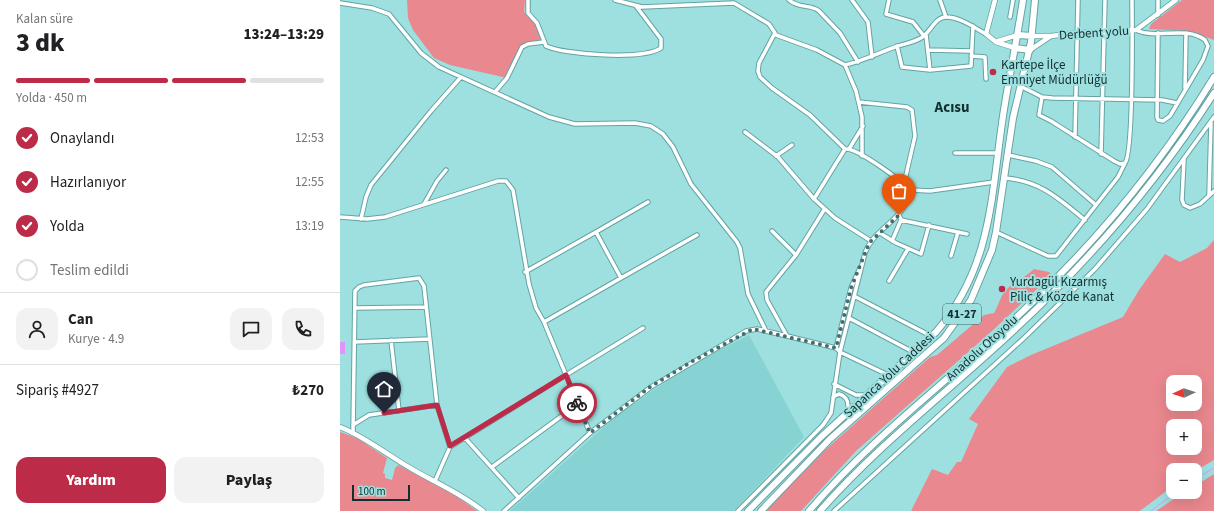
<!DOCTYPE html>
<html lang="tr">
<head>
<meta charset="utf-8">
<style>
  :root { --surface:#fff; --page:#f2f2f2; --text:#202124; --muted:#757577; --line:#e0e0e0; --accent:#bc2b47 }
  body { margin:0; font-family:"Source Sans 3",sans-serif; background:var(--page); color:var(--text); height:100vh; display:flex; flex-direction:column; font-size:15px; white-space:nowrap }
  * { box-sizing:border-box; margin:0 }
  p { font-size:13px; color:var(--muted) }
  .icon { flex:none; width:22px; height:22px; fill:none; stroke:currentColor; stroke-width:2; stroke-linecap:round; stroke-linejoin:round }
  .map { position:relative; flex:1; overflow:hidden }
  .side { display:flex; flex-direction:column; background:var(--surface); width:340px }
  .side>* { flex:none }
  .needle { width:26px; rotate:267deg }
  .tools { position:absolute; left:826px; top:375px; display:grid; gap:8px }
  .tools a { display:grid; place-items:center; width:36px; height:36px; border-radius:8px; background:var(--surface); box-shadow:0 4px 16px #0002; font-size:20px }
  .scale { position:absolute; left:12px; bottom:10px; width:58px; box-sizing:border-box; padding-left:4px; border:2px solid #142f2f; border-top:0; font-size:11px; line-height:14px; white-space:nowrap; color:#142f2f; -webkit-text-stroke:3px #9ee0e0; paint-order:stroke }
  .pin { position:absolute; display:grid; place-items:center; width:34px; height:34px; color:#fff; margin:-41px -17px; border-radius:50% 50% 50% 0; rotate:-45deg; box-shadow:0 0 4px #0007 }
  .pin .icon { rotate:45deg }
  .courier { position:absolute; display:grid; place-items:center; width:40px; height:40px; margin:-20px; border:3px solid #bc2b47; border-radius:50%; background:#fff; color:#222; box-shadow:0 1px 5px #0007 }
  .head em { font-style:normal; font-weight:800 }
  .head div { display:flex; flex-direction:column-reverse }
  .head { display:flex; align-items:center; justify-content:space-between; height:68px; padding:0 16px }
  h1 { font-size:26px; font-weight:800; line-height:30px }
  .bar { display:grid; grid-template-columns:repeat(4,1fr); gap:6px 4px; align-content:center; height:48px; padding:0 16px }
  .bar i { height:5px; border-radius:3px; background:var(--line) }
  .bar .selected { background:var(--accent) }
  .bar p { grid-column:span 4 }
  .line { display:flex; align-items:center; gap:10px; padding:0 16px; border-top:1px solid var(--line) }
  .line div { flex:1 }
  .round { display:grid; place-items:center; flex:none; width:42px; height:42px; border-radius:12px; background:var(--page) }
  ol { padding:0 16px; list-style:none }
  li { display:flex; align-items:center; gap:12px; height:44px }
  li p { margin-inline-start:auto }
  li .icon { padding:4px; border-radius:50%; background:var(--accent); color:#fff; stroke-width:4 }
  li:last-child { color:var(--muted) }
  li i { width:22px; height:22px; border:2px solid var(--line); border-radius:50% }
  .cta { display:flex; gap:8px; margin-top:auto; padding:8px 16px }
  .cta a { flex:1; height:46px; border-radius:12px; background:var(--accent); color:#fff; font-size:16px; font-weight:800; line-height:46px; text-align:center }
  .cta a+a { background:var(--page); color:var(--text) }
  main { display:flex; flex:1; min-height:0 }
  .map>svg:first-child { display:block }
  .built { fill:#87d2d2 }
  .green { fill:#ea888f; fill-rule:evenodd }
  .water { fill:#df95fe }
  .lines { fill:none; stroke-linecap:round; stroke-linejoin:round }
  .stream { stroke:#df95fe; stroke-width:1 }
  .street-casing { stroke:#63a3a3; stroke-width:5.5 }
  .secondary-casing { stroke:#63a3a3; stroke-width:6 }
  .highway-casing { stroke:#63a3a3; stroke-width:8 }
  .street { stroke:#fff; stroke-width:3.5 }
  .secondary { stroke:#fff; stroke-width:4.5 }
  .highway { stroke:#fff; stroke-width:6 }
  .done { stroke:#446d6d; stroke-width:4; stroke-dasharray:0 7.2 }
  .route { stroke:#bc2b47; stroke-width:5 }
  .poi-dot { fill:#bc2b47; stroke:#9ee0e0; stroke-width:1.5 }
  .labels { text-anchor:middle; dominant-baseline:central; stroke-width:4; stroke-linejoin:round; paint-order:stroke }
  .shield { fill:#9ee0e0; stroke:#3d6464; stroke-width:1 }
  .shield-label { font-size:12px; font-weight:bold; fill:#142f2f }
  .street-label { font-size:13px; fill:#142f2f; stroke:#9ee0e0 }
  .poi-label { font-size:13px; fill:#142f2f; stroke:#9ee0e0; text-anchor:start }
  .quarter-label { font-size:15px; font-weight:bold; fill:#142f2f; stroke:#9ee0e0 }
</style>
</head>
<body>
<main>
<section class="side">
<div class="head"><div><h1>3 dk</h1><p>Kalan süre</p></div><em>13:24–13:29</em></div>
<div class="bar"><i class="selected"></i><i class="selected"></i><i class="selected"></i><i></i><p>Yolda · 450 m</p></div>
<ol>
<li><svg class="icon" aria-label="check" viewBox="0 0 24 24"><path d="M5 12l5 5 9-10"/></svg>Onaylandı<p>12:53</p></li>
<li><svg class="icon" aria-label="check" viewBox="0 0 24 24"><path d="M5 12l5 5 9-10"/></svg>Hazırlanıyor<p>12:55</p></li>
<li><svg class="icon" aria-label="check" viewBox="0 0 24 24"><path d="M5 12l5 5 9-10"/></svg>Yolda<p>13:19</p></li>
<li><i></i>Teslim edildi</li>
</ol>
<div class="line" style="height:72px"><a class="round"><svg class="icon" aria-label="person" viewBox="0 0 24 24"><circle cx="12" cy="8" r="4"/><path d="M4 21q1-7 8-7t8 7"/></svg></a><div><b>Can</b><p>Kurye · 4.9</p></div><a class="round"><svg class="icon" aria-label="chat" viewBox="0 0 24 24"><path d="M4 5h16v11H9l-5 4z"/></svg></a><a class="round"><svg class="icon" aria-label="phone" viewBox="0 0 24 24"><path d="M5 4h4l2 5-3 2q2 4 5 5l2-3 5 2v4C11 20 4 13 5 4z"/></svg></a></div>
<div class="line" style="height:52px"><div>Sipariş #4927</div><b>₺270</b></div>
<div class="cta"><a>Yardım</a><a>Paylaş</a></div>
</section>
<div class="map">
<svg width="874" height="511" viewBox="0 0 874 511">
  <rect width="100%" height="100%" fill="#9ee0e0"/>
  <path class="built" d="M409,335L464,437L394,511H170L276,416L348,366Z"/>
  <path class="green" d="M67,0H185L184,12C192,20 203,29 201,42L185,45L167,78L110,65L94,58L73,30L68,18Z
    M842,0H874V40L849,31L809,29L811,24Z
    M874,240V460L855,471L833,470V486L800,511H571L592,469L608,475L617,462H621L638,424L629,419L667,367L691,355L783,317L799,290L825,254L840,262L867,248ZM833,382H855V404H833ZM833,426H855V448H833Z
    M694,269L709,272L712,275L652,331L516,451L461,511H425L485,450L590,357L597,355L644,315L654,313C659,305 660,295 668,288C675,281 686,277 694,269Z
    M0,432L17,438L47,458L43,473L45,474V478L52,480L55,468L58,465L111,492L137,511H0Z
    M874,474V511H816L844,492H855V486Z"/>
  <path class="water" d="M0,342H5V354H0Z"/>
  <g class="lines">
    <path class="stream" d="M855,479L874,468
      M811,511L836,492"/>
    <g class="street-casing">
      <path id="street" d="M188,0V13L197,23L206,46C225,55 304,60 321,48V39L296,6
        M275,0L302,7L394,3L429,24L435,33L419,63L418,71L420,77L432,88L470,115L505,149C517,147 561,181 571,190L590,191L654,182
        M449,0C459,9 471,4 479,11L500,33L518,62
        M512,0L528,22L532,57
        M549,0L546,14L573,22L584,36
        M600,0L606,17
        M0,3L32,8L49,14L81,53L99,67L209,117L235,124L295,123L311,126L323,134L333,147L351,184L397,242L400,248L408,294L426,331
        M818,15V0
        M670,17L673,0
        M796,30C817,40 845,25 865,40L868,46L863,60L830,116L823,121L818,120L817,117L818,33
        M436,35L477,50L505,65
        M586,35L590,70L631,66L633,26
        M557,46L562,67L590,70
        M588,50L631,51
        M631,56L645,57L646,79
        M680,86L702,97L712,98L822,100L837,103
        M845,88L846,33
        M155,92L167,78L182,47L188,44L204,42
        M702,97L699,115L711,121L774,161L780,164L785,163C794,151 792,24 792,0
        M519,102L567,107L572,110L575,136L564,184
        M405,132L438,157L474,199
        M735,137L738,0
        M505,149L474,199L495,218L531,241
        M509,149L523,126
        M615,153H658
        M761,154L765,0
        M668,155L696,161L712,167L756,205
        M436,156L452,145
        M522,156V117L516,91L505,65C524,61 540,52 558,46C565,44 574,42 581,38C590,33 595,17 606,17C620,17 635,28 646,34
        M844,159L842,200L844,205L850,208L860,204L874,191
        M665,178C701,181 719,199 745,220
        M869,195L871,123
        M84,204L97,181L106,170
        M484,210L456,255L426,292L427,300L447,336L496,348L500,352L548,375
        M0,217L27,219L45,217L158,181H166L173,190L189,284L196,308L204,322L226,375L110,447L95,481
        M21,219L26,197L31,185L91,111L121,77
        M561,220L627,234
        M432,231L456,255
        M256,232L308,202
        M656,232L708,256H716L778,177L785,163
        M540,233L556,243L581,254L589,225
        M552,241L561,220L559,215
        M611,256L618,232
        M185,272L256,232L281,278L204,322
        M281,278L357,235
        M549,281L568,249
        M514,296L591,336
        M15,308L86,307
        M509,318L573,352
        M303,328L226,375L250,433L311,387L406,331L417,329L447,336
        M51,340L59,411
        M15,342L89,339
        M496,348L511,288L520,268
        M494,384L516,395H525
        M493,397L499,394C509,397 509,405 507,413
        M13,425L29,415L97,405
        M13,432L15,291L19,287L24,285L79,278L84,286L97,405L110,447
        M125,438L179,498
        M152,467L238,404
        M164,511L250,433
        M398,511L483,425L491,413L500,352L525,253C535,226 564,222 571,190
        M494,511L684,338L755,269L807,209L874,117"/>
    </g>
    <g class="secondary-casing">
      <path id="secondary" d="M655,0L646,34L656,42L675,48
        M692,36H711L737,33L796,30L836,0
        M658,41L678,35
        M690,50L711,36
        M0,427C26,437 47,455 72,469C96,483 121,493 143,511"/>
    </g>
    <g class="highway-casing">
      <path id="highway" d="M678,35L692,36
        M675,48L690,50
        M408,511L481,437L596,332C652,267 651,197 663,116C669,77 677,39 683,0
        M421,511L490,439L604,338L631,300L652,250L656,232L673,118L691,42L695,0
        M469,511C528,442 600,387 668,325C747,253 818,169 874,77
        M480,511C539,444 609,391 674,330C750,260 818,181 874,93"/>
    </g>
    <use href="#street" class="street"/>
    <use href="#secondary" class="secondary"/>
    <use href="#highway" class="highway"/>
  </g>
  <g class="lines">
    <path class="done" d="M237,403L250,433L310,387L351,362L413,329L496,348L511,288L528,246L531,241L559,215"/>
    <path class="route" d="M44,413L97,405L110,446L226,375L237,403"/>
  </g>
  <g class="poi-dot">
    <circle cx="653" cy="72" r="4"/>
    <circle cx="662" cy="289" r="4"/>
  </g>
  <g class="labels">
    <rect class="shield" x="603" y="304" width="38" height="20" rx="3"/>
    <g class="shield-label">
      <text x="622" y="314">41-27</text>
    </g>
    <g class="street-label">
      <text transform="translate(754 33) rotate(-4)">Derbent yolu</text>
      <text transform="translate(642 348) rotate(-42)">Anadolu Otoyolu</text>
      <text transform="translate(549 375) rotate(-43)">Sapanca Yolu Caddesi</text>
    </g>
    <g class="poi-label">
      <text x="661" y="65">Kartepe İlçe<tspan x="661" dy="15">Emniyet Müdürlüğü</tspan></text>
      <text x="670" y="282">Yurdagül Kızarmış<tspan x="670" dy="15">Piliç &amp; Közde Kanat</tspan></text>
    </g>
    <g class="quarter-label">
      <text x="612" y="107">Acısu</text>
    </g>
  </g>
</svg>
<div class="tools">
<a><svg class="needle" viewBox="-14 -14 28 28"><path d="M0-13l5 13h-10z" fill="#e53935"/><path d="M0 13l5-13h-10z" fill="#757577"/></svg></a>
<a>+</a>
<a>−</a>
</div>
<div class="scale">100 m</div>
<div class="pin" style="left:559px;top:215px;background:#ea580c"><svg class="icon" aria-label="bag" viewBox="0 0 24 24"><path d="M5 8h14l-1 12H6zM9 8a3 3 0 0 1 6 0"/></svg></div>
<div class="pin" style="left:44px;top:413px;background:#1f2937"><svg class="icon" aria-label="home" viewBox="0 0 24 24"><path d="M3 11l9-7 9 7M6 9v11h12V9"/></svg></div>
<div class="courier" style="left:237px;top:403px"><svg class="icon" aria-label="bike" viewBox="0 0 24 24"><circle cx="6" cy="16" r="4"/><circle cx="18" cy="16" r="4"/><path d="M6 16l4-8h5l3 8M10 8l3 8H6M13 5h3"/></svg></div>
</div>
</main>
</body>
</html>
